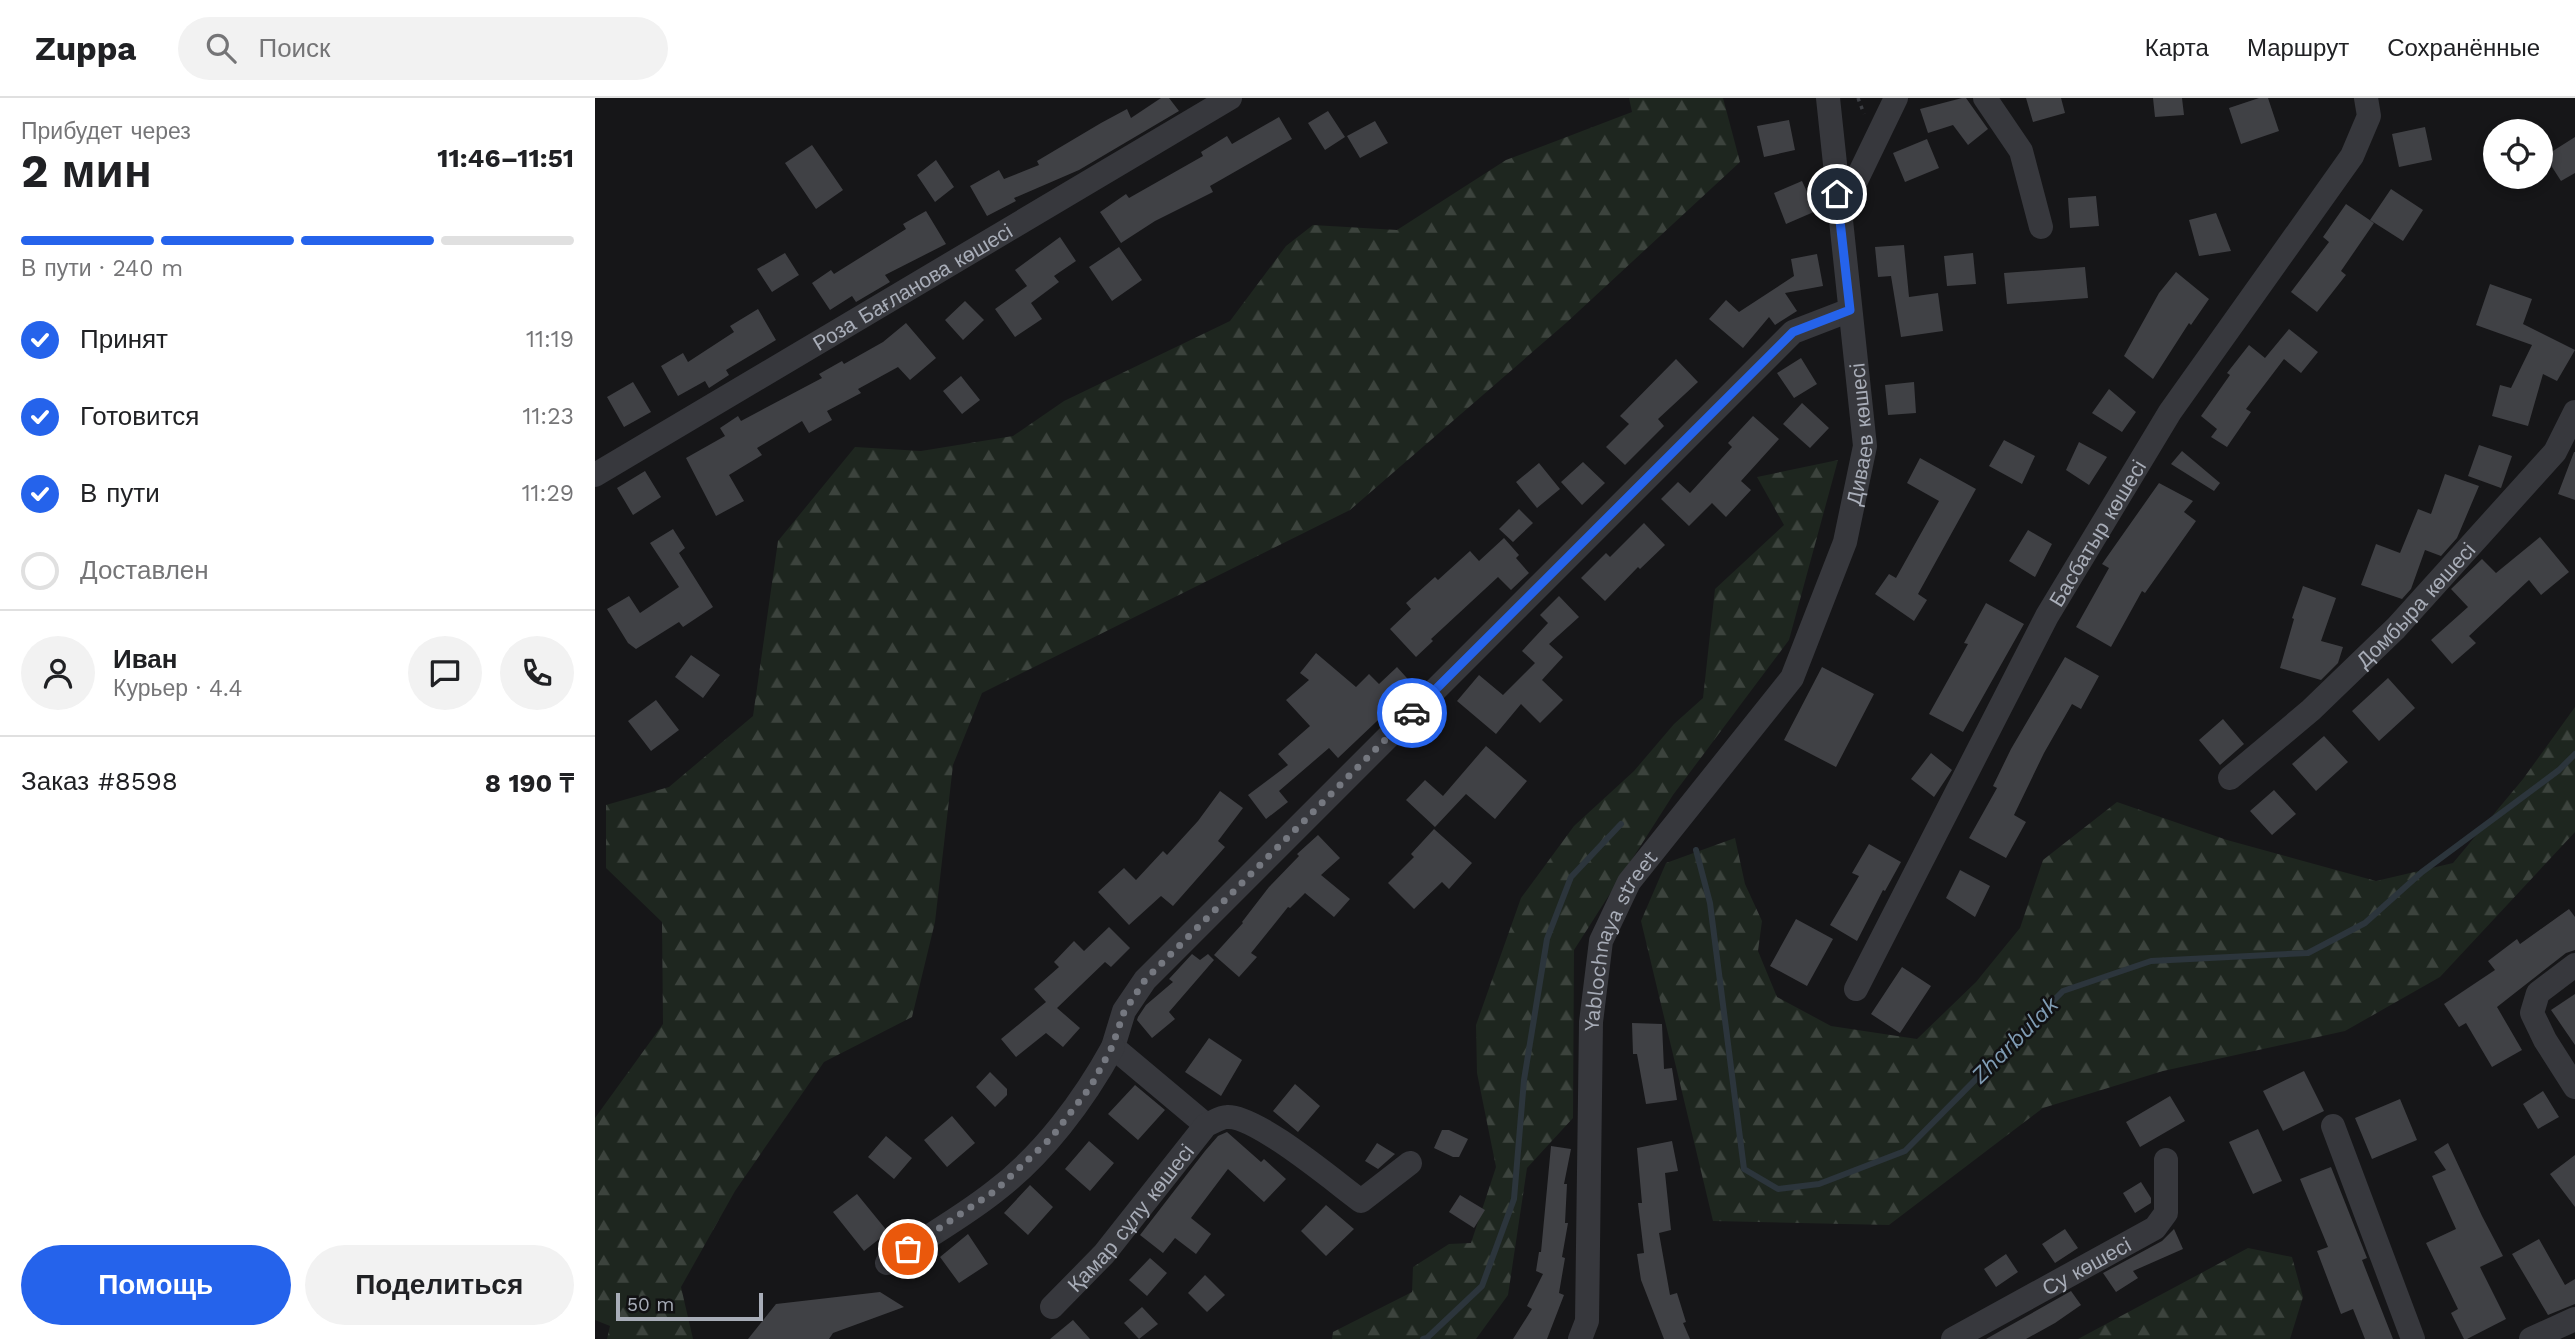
<!DOCTYPE html>
<html lang="ru">
<head>
<meta charset="utf-8">
<style>
  :root { --surface:#fff; --page:#f2f2f2; --text:#202124; --muted:#757577; --line:#e0e0e0; --accent:#2563eb }
  body { margin:0; font-family:"Work Sans",sans-serif; background:var(--page); color:var(--text); height:100vh; display:flex; flex-direction:column; font-size:26px; white-space:nowrap }
  * { box-sizing:border-box; margin:0 }
  p { font-size:23px; color:var(--muted) }
  .icon { flex:none; width:38px; height:38px; fill:none; stroke:currentColor; stroke-width:2; stroke-linecap:round; stroke-linejoin:round }
  .map { position:relative; flex:1; overflow:hidden }
  .sheet { display:flex; flex-direction:column; background:var(--surface); width:595px }
  .sheet>* { flex:none }
  .fabs { position:absolute; left:1888px; top:21px; display:grid; gap:14px }
  .fabs a { display:grid; place-items:center; width:70px; height:70px; border-radius:50%; background:var(--surface); box-shadow:0 4px 10px #0003; font-size:35px }
  .scale { position:absolute; left:21px; bottom:18px; width:147px; box-sizing:border-box; padding-left:7px; border:4px solid #a8adb8; border-top:0; font-size:19px; line-height:24px; white-space:nowrap; color:#a8adb8; -webkit-text-stroke:5px #111113; paint-order:stroke }
  .pin { position:absolute; display:grid; place-items:center; width:60px; height:60px; color:#fff; margin:-30px; border:4px solid #fff; border-radius:50%; box-shadow:0 2px 7px #0007 }
  .courier { position:absolute; display:grid; place-items:center; width:70px; height:70px; margin:-35px; border:5px solid #2563eb; border-radius:50%; background:#fff; color:#222; box-shadow:0 2px 9px #0007 }
  .summary em { font-style:normal; font-weight:700 }
  .summary div { display:flex; flex-direction:column-reverse }
  .summary { display:flex; align-items:center; justify-content:space-between; height:119px; padding:0 21px }
  h1 { font-size:46px; font-weight:700; line-height:52px }
  .bar { display:grid; grid-template-columns:repeat(4,1fr); gap:10px 7px; align-content:center; height:84px; padding:0 21px }
  .bar i { height:9px; border-radius:5px; background:var(--line) }
  .bar .selected { background:var(--accent) }
  .bar p { grid-column:span 4 }
  .line { display:flex; align-items:center; gap:18px; padding:0 21px; border-top:2px solid var(--line) }
  .line div { flex:1 }
  .round { display:grid; place-items:center; flex:none; width:74px; height:74px; border-radius:37px; background:var(--page) }
  ol { padding:0 21px; list-style:none }
  li { display:flex; align-items:center; gap:21px; height:77px }
  li p { margin-inline-start:auto }
  li .icon { padding:7px; border-radius:50%; background:var(--accent); color:#fff; stroke-width:4 }
  li:last-child { color:var(--muted) }
  li i { width:38px; height:38px; border:4px solid var(--line); border-radius:50% }
  .primary-button { display:flex; gap:14px; margin-top:auto; padding:14px 21px }
  .primary-button a { flex:1; height:80px; border-radius:42px; background:var(--accent); color:#fff; font-size:28px; font-weight:700; line-height:80px; text-align:center }
  .primary-button a+a { background:var(--page); color:var(--text) }
  header { display:flex; align-items:center; gap:42px; box-sizing:border-box; height:98px; padding:0 35px; background:var(--surface); border-bottom:2px solid var(--line) }
  header strong { font-size:33px }
  nav { display:flex; gap:38px; margin-inline-start:auto; font-size:24px }
  .search { width:490px; height:63px; background:var(--page); display:flex; align-items:center; gap:18px; box-sizing:border-box; padding:0 24px; border-radius:38px; color:var(--muted); font-size:26px }
  main { display:flex; flex:1; min-height:0 }
  .map>svg:first-child { display:block }
  .forest { fill:url(#forest-firs) }
  .lines { fill:none; stroke-linecap:round; stroke-linejoin:round }
  .stream { stroke:#2c353c; stroke-width:6 }
  .building { fill:#404145 }
  .path { stroke:#3d3f44; stroke-width:3.5; stroke-dasharray:3.5 5; stroke-linecap:butt }
  .minor { stroke:#37383d; stroke-width:24 }
  .done { stroke:#757880; stroke-width:7; stroke-dasharray:0 12.6 }
  .route { stroke:#2563eb; stroke-width:9 }
  .labels { text-anchor:middle; dominant-baseline:central; stroke-width:5; stroke-linejoin:round; paint-order:stroke }
  .street-label { font-size:21px; fill:#a8adb8; stroke:#111113 }
  .water-label { font-size:23px; font-style:italic; fill:#7f9bb3; stroke:#111113 }
</style>
</head>
<body>
<header>
<strong>Zuppa</strong>
<div class="search"><svg class="icon" aria-label="search" viewBox="0 0 24 24"><circle cx="10" cy="10" r="6"/><path d="M15 15l6 6"/></svg>Поиск</div>
<nav><a>Карта</a><a>Маршрут</a><a>Сохранённые</a></nav>
</header>
<main>
<section class="sheet">
<div class="summary"><div><h1>2 мин</h1><p>Прибудет через</p></div><em>11:46–11:51</em></div>
<div class="bar"><i class="selected"></i><i class="selected"></i><i class="selected"></i><i></i><p>В пути · 240 m</p></div>
<ol>
<li><svg class="icon" aria-label="check" viewBox="0 0 24 24"><path d="M5 12l5 5 9-10"/></svg>Принят<p>11:19</p></li>
<li><svg class="icon" aria-label="check" viewBox="0 0 24 24"><path d="M5 12l5 5 9-10"/></svg>Готовится<p>11:23</p></li>
<li><svg class="icon" aria-label="check" viewBox="0 0 24 24"><path d="M5 12l5 5 9-10"/></svg>В пути<p>11:29</p></li>
<li><i></i>Доставлен</li>
</ol>
<div class="line" style="height:126px"><a class="round"><svg class="icon" aria-label="person" viewBox="0 0 24 24"><circle cx="12" cy="8" r="4"/><path d="M4 21q1-7 8-7t8 7"/></svg></a><div><b>Иван</b><p>Курьер · 4.4</p></div><a class="round"><svg class="icon" aria-label="chat" viewBox="0 0 24 24"><path d="M4 5h16v11H9l-5 4z"/></svg></a><a class="round"><svg class="icon" aria-label="phone" viewBox="0 0 24 24"><path d="M5 4h4l2 5-3 2q2 4 5 5l2-3 5 2v4C11 20 4 13 5 4z"/></svg></a></div>
<div class="line" style="height:91px"><div>Заказ #8598</div><b>8 190 ₸</b></div>
<div class="primary-button"><a>Помощь</a><a>Поделиться</a></div>
</section>
<div class="map">
<svg width="1980" height="1241" viewBox="0 0 1980 1241">
  <defs>
    <pattern id="forest-firs" width="22" height="20" patternUnits="userSpaceOnUse" patternTransform="scale(1.75)"><rect width="22" height="20" fill="#1e261f"/><path d="M5 1l3.5 6h-7zM16 11l3.5 6h-7z" fill="#3c433d"/></pattern>
  </defs>
  <rect width="100%" height="100%" fill="#161618"/>
  <path class="forest" d="M1034,0H1128L1145,64L971,225L755,412L387,595L358,667L340,824L317,919L229,964L140,1093L86,1189L98,1241H12L15,1228L0,1222V1020L68,926L67,824L11,770V707L74,689L158,618L183,443L260,349L326,353L418,338L469,303L635,223L691,148L718,127L802,132L911,62L1037,14Z
    M1243,362L1194,542L1078,697L979,852L978,1020L932,1070L913,1197L881,1241H737L738,1234L817,1194L818,1169L854,1146L876,1145L901,1069L882,975L881,927L926,800L979,728L1039,673L1079,626L1108,600L1120,491L1189,427L1162,379Z
    M1980,609V734L1845,879L1750,933L1568,973L1448,1010L1294,1127L1118,1123L1046,823L1071,765L1140,740L1150,786L1167,823L1163,853L1182,899L1236,928L1322,941L1381,884L1425,830L1448,762L1522,704L1632,742L1781,783L1858,765L1928,681Z
    M1653,1150L1697,1159L1708,1199L1695,1241H1483Z"/>
  <g class="lines">
    <path class="stream" d="M1101,752L1115,805L1149,1071L1183,1091L1224,1086L1310,1053L1468,893L1556,863L1713,855L1770,825L1827,774L1964,672L1980,656
      M828,1241L832,1240L887,1188L919,1101L929,982L952,841L976,779L1026,726"/>
  </g>
  <path class="building" d="M566,0H574L584,13L484,72L419,100L421,103L392,118L375,88L404,72L409,81L444,67L442,63L506,25L532,11L536,20Z
    M1367,0H1371L1393,31L1373,47L1358,27L1333,35L1325,11Z
    M1431,0H1466L1470,15L1438,24Z
    M1558,0H1587L1589,17L1560,19Z
    M1664,0H1673L1684,33L1646,46L1634,10Z
    M733,13L750,39L730,52L713,25Z
    M684,19L697,41L615,88L618,94L560,123L526,145L505,114L531,96L534,100L608,58L606,54L632,38L637,46Z
    M1194,22L1200,52L1169,59L1162,28Z
    M780,23L793,45L765,60L752,38Z
    M1830,29L1837,62L1804,69L1797,36Z
    M1980,39V75L1966,83L1950,58Z
    M1332,41L1344,70L1310,84L1298,55Z
    M217,47L248,92L221,111L190,65Z
    M341,62L359,89L340,104L322,77Z
    M1207,83L1221,113L1191,126L1179,95Z
    M1796,91L1828,112L1808,143L1775,122Z
    M1501,98L1504,128L1475,130L1473,100Z
    M1751,106L1779,125L1746,173L1751,177L1722,214L1696,194L1734,144L1728,139Z
    M331,113L351,146L290,177L295,184L261,204L257,198L235,212L217,185L236,172L239,176L311,131L308,126Z
    M1621,115L1636,153L1604,158L1594,122Z
    M465,139L481,163L459,178L464,184L436,205L447,221L420,239L400,211L432,188L420,172Z
    M1309,147L1314,199L1343,195L1348,233L1306,239L1296,178L1283,179L1280,149Z
    M524,149L547,182L517,203L494,169Z
    M190,155L204,177L177,194L162,171Z
    M1378,155L1381,186L1352,188L1349,158Z
    M1222,156L1228,188L1190,195L1202,213L1180,227L1174,219L1148,250L1114,221L1131,202L1144,214L1199,178L1196,161Z
    M1490,169L1493,200L1412,206L1409,175Z
    M1581,174L1614,201L1596,227L1594,225L1558,281L1529,258L1564,195Z
    M1895,186L1937,201L1928,226L1980,252L1962,283L1948,276L1933,328L1897,318L1905,287L1916,290L1937,247L1881,227Z
    M370,203L389,222L368,242L350,222Z
    M163,211L181,242L131,272L134,277L114,290L110,283L83,298L66,268L88,255L93,264L139,234L135,228Z
    M311,225L341,260L315,282L303,269L263,291L266,295L232,313L237,322L214,335L207,323L162,350L167,357L134,377L149,403L121,418L91,360L130,338L125,330L143,318L146,323L227,280L224,276L247,263L249,266L288,244Z
    M1694,231L1723,254L1706,275L1689,261L1651,311L1656,314L1632,349L1616,339L1622,331L1606,318L1635,277L1632,275L1654,247L1670,260Z
    M1206,260L1222,286L1199,300L1182,275Z
    M1081,261L1103,284L1063,321L1069,328L1030,367L1011,349L1034,326L1025,318Z
    M366,278L385,302L367,316L348,293Z
    M38,284L56,314L29,329L12,299Z
    M1319,284L1321,315L1293,317L1290,287Z
    M1514,291L1541,314L1527,334L1497,315Z
    M1207,305L1234,330L1215,350L1188,326Z
    M1158,318L1184,341L1146,383L1156,392L1131,419L1117,405L1094,428L1066,401L1083,384L1095,395L1137,349L1133,345Z
    M1409,342L1440,358L1427,386L1394,368Z
    M1484,344L1512,359L1494,387L1471,372Z
    M1884,347L1917,358L1906,390L1873,378Z
    M1587,353L1625,385L1619,393L1576,366Z
    M1979,354H1980V402L1963,396Z
    M1325,360L1381,391L1323,496L1332,502L1319,523L1280,496L1294,476L1301,480L1344,403L1312,385Z
    M988,364L1010,385L987,407L966,384Z
    M944,365L965,391L942,410L921,384Z
    M50,373L66,399L38,417L22,390Z
    M1850,376L1884,388L1862,440L1846,458L1830,452L1816,491L1807,501L1766,487L1781,446L1805,455L1823,411L1836,416Z
    M1564,385L1598,403L1589,414L1601,423L1550,495L1547,493L1516,549L1481,529L1514,470L1507,466Z
    M924,411L938,425L918,444L904,431Z
    M1049,425L1070,447L1045,471L1043,469L1010,503L986,480L1011,455L1015,459Z
    M78,431L90,450L84,455L118,509L88,529L84,524L41,551L33,545L12,511L34,498L45,515L84,489L55,445Z
    M1433,432L1457,446L1440,479L1414,463Z
    M1945,439L1974,474L1946,497L1934,482L1874,538L1881,545L1857,566L1836,542L1873,509L1856,491L1887,461L1901,475Z
    M909,440L924,457L921,460L934,475L916,492L903,479L836,541L838,543L821,559L795,531L816,511L811,505L840,479L843,482L875,453L884,463Z
    M1708,488L1741,500L1726,543L1748,549L1743,565L1726,582L1685,570L1699,521L1697,520Z
    M964,498L984,519L954,546L968,559L947,582L968,602L945,625L926,606L901,636L862,603L884,577L908,597L940,565L927,553L953,525L945,517Z
    M1391,505L1429,526L1368,634L1334,616L1373,546L1369,545Z
    M721,555L761,589L774,576L784,586L802,569L819,588L743,660L734,650L684,693L693,704L671,721L653,697L693,667L683,656L715,628L691,602L714,582L705,575Z
    M96,557L125,577L108,600L80,579Z
    M1470,559L1504,578L1486,611L1477,606L1449,655L1419,717L1431,724L1411,760L1374,740L1402,690L1398,688L1416,651Z
    M1227,569L1279,596L1241,669L1189,642Z
    M1793,580L1820,610L1784,643L1757,613Z
    M61,602L84,632L56,653L33,623Z
    M1628,621L1649,646L1625,667L1604,642Z
    M1729,638L1753,664L1721,693L1697,666Z
    M891,648L932,683L900,721L871,696L840,729L811,702L830,682L848,698Z
    M1336,655L1357,672L1339,699L1316,681Z
    M1679,692L1701,716L1677,737L1655,713Z
    M625,693L648,710L623,743L630,749L578,808L566,798L534,827L503,794L529,770L541,782L568,753L572,757L603,723Z
    M839,731L877,765L854,791L847,784L819,811L793,785L819,759L816,756Z
    M723,737L745,760L726,777L755,801L739,819L710,795L695,810L693,809L656,855L662,859L644,879L619,857L648,825L647,824L674,789L704,758L702,756Z
    M1274,746L1306,764L1290,793L1288,792L1262,843L1235,827L1264,778L1257,775Z
    M1365,772L1395,788L1380,819L1351,800Z
    M1974,811L1980,819V852L1971,855L1902,909L1927,952L1897,969L1871,925L1864,929L1849,906L1900,872L1893,863L1922,841L1925,846Z
    M1201,821L1238,841L1212,888L1175,868Z
    M514,829L535,850L516,869L510,864L462,910L485,930L468,949L451,935L421,959L406,941L451,904L439,891L464,869L459,864L479,843L489,853Z
    M597,856L605,862L613,856L619,862L574,914L580,921L557,940L542,922L543,919L551,907L578,884L574,881Z
    M1307,869L1336,888L1305,935L1276,916Z
    M1980,896V947L1956,912Z
    M1037,925L1067,926L1069,971L1077,970L1082,1002L1051,1006L1042,956H1038Z
    M614,940L647,962L626,998L590,974Z
    M1709,973L1729,1013L1688,1033L1668,993Z
    M395,974L412,991V997L400,1009L381,989Z
    M700,986L725,1008L703,1034L678,1013Z
    M540,987L570,1012L543,1042L513,1016Z
    M1948,993L1964,1019L1943,1031L1928,1006Z
    M1575,998L1590,1023L1545,1049L1531,1024Z
    M1805,1001L1822,1042L1777,1061L1760,1020Z
    M357,1018L380,1045L352,1069L329,1042Z
    M1663,1031L1687,1083L1658,1096L1634,1044Z
    M847,1032H854L873,1041L864,1059H858L839,1050Z
    M632,1034L666,1064L669,1061L691,1081L669,1104L633,1071L596,1120L616,1136L601,1156L580,1140L568,1155L545,1137L610,1053L623,1038Z
    M291,1038L317,1060L299,1081L273,1059Z
    M494,1043L519,1065L495,1093L470,1071Z
    M1077,1043L1083,1073L1070,1075L1076,1132L1064,1135L1075,1197L1082,1195L1091,1224L1088,1225L1095,1241H1069L1046,1182L1042,1156L1049,1155L1043,1105H1047L1042,1050Z
    M782,1045L800,1056L783,1071L770,1063Z
    M1853,1045L1887,1118L1908,1158L1885,1169L1911,1221L1872,1241H1869L1856,1215L1863,1211L1831,1145L1861,1131L1837,1078L1851,1072L1839,1054Z
    M956,1048L976,1051L969,1086H972L970,1125H973L967,1159L970,1160L964,1195L969,1197L952,1241H918L937,1211L932,1208L948,1176L941,1173L944,1154H946Z
    M1980,1057V1109L1955,1076Z
    M1736,1069L1772,1160L1767,1162L1798,1241H1770L1758,1211L1746,1216L1722,1153L1733,1149L1705,1081Z
    M1546,1084L1556,1100V1105L1540,1115L1528,1095Z
    M435,1087L458,1109L433,1137L409,1115Z
    M262,1096L293,1134L269,1153L238,1114Z
    M865,1097L890,1112L879,1130L854,1114Z
    M731,1107L759,1131L731,1158L706,1133Z
    M1470,1131L1483,1150L1460,1165L1447,1146Z
    M1579,1131L1588,1151L1538,1173L1543,1180L1521,1194L1508,1175L1567,1143Z
    M373,1136L393,1166L364,1185L345,1159Z
    M1944,1141L1970,1187L1980,1181V1206L1953,1217L1917,1156Z
    M1411,1156L1423,1174L1401,1189L1389,1171Z
    M555,1160L572,1175L552,1198L534,1182Z
    M610,1177L630,1197L612,1214L593,1195Z
    M1476,1193L1486,1207L1460,1225L1431,1241H1391Z
    M285,1194L309,1209L238,1235L234,1241H153L181,1206Z
    M547,1209L563,1226L544,1241L529,1225Z
    M478,1222L495,1241H455Z"/>
  <g class="lines">
    <path class="path" d="M1263,0L1269,16"/>
    <g class="minor">
      <path d="M1390,0L1426,53L1446,129"/>
      <path d="M1244,118L1301,0"/>
      <path id="s1" d="M0,377L635,0"/>
      <path id="s2" d="M1635,680L1716,612L1801,530L1960,354L1980,314"/>
      <path d="M1980,867L1943,895L1937,915L1950,942L1980,989"/>
      <path id="s3" d="M1261,891L1452,518L1575,314L1757,58L1774,18L1771,0"/>
      <path d="M611,1027L518,949L529,913L550,882L1198,234L1255,212"/>
      <path d="M1738,1028L1818,1241"/>
      <path d="M292,1165C327,1142 366,1120 399,1094C448,1057 489,1002 518,949"/>
      <path id="s4" d="M457,1209L509,1156L611,1027C617,1025 625,1019 632,1019C661,1017 740,1084 766,1103L815,1065"/>
      <path id="s5" d="M985,1241L992,1223L996,924L1006,843L1034,784L1197,580L1250,444L1270,348L1233,0"/>
      <path id="s6" d="M1358,1241L1560,1130L1571,1115V1062"/>
      <path d="M1936,1241L1980,1221"/>
    </g>
  </g>
  <g class="lines">
    <path class="done" d="M313,1151L400,1093L456,1040L496,988L517,949L529,914L550,882L817,615"/>
    <path class="route" d="M817,615L1198,234L1255,212L1242,96"/>
  </g>
  <g class="labels">
    <g class="street-label">
      <text stroke="none"><textPath href="#s1" startOffset="369">Роза Бағланова көшесі</textPath></text>
      <text stroke="none"><textPath href="#s5" startOffset="982">Диваев көшесі</textPath></text>
      <text stroke="none"><textPath href="#s3" startOffset="516">Басбатыр көшесі</textPath></text>
      <text stroke="none"><textPath href="#s2" startOffset="254">Домбыра көшесі</textPath></text>
      <text stroke="none"><textPath href="#s5" startOffset="406">Yablochnaya street</textPath></text>
      <text stroke="none"><textPath href="#s4" startOffset="119">Қамар сұлу көшесі</textPath></text>
      <text stroke="none"><textPath href="#s6" startOffset="152">Су көшесі</textPath></text>
    </g>
    <g class="water-label">
      <text transform="translate(1420 942) rotate(-45)">Zharbulak</text>
    </g>
  </g>
</svg>
<div class="fabs">
<a><svg class="icon" aria-label="locate" viewBox="0 0 24 24"><circle cx="12" cy="12" r="6"/><path d="M12 2v4M12 18v4M2 12h4M18 12h4"/></svg></a>
</div>
<div class="scale">50 m</div>
<div class="pin" style="left:313px;top:1151px;background:#ea580c"><svg class="icon" aria-label="bag" viewBox="0 0 24 24"><path d="M5 8h14l-1 12H6zM9 8a3 3 0 0 1 6 0"/></svg></div>
<div class="pin" style="left:1242px;top:96px;background:#1f2937"><svg class="icon" aria-label="home" viewBox="0 0 24 24"><path d="M3 11l9-7 9 7M6 9v11h12V9"/></svg></div>
<div class="courier" style="left:817px;top:615px"><svg class="icon" aria-label="car" viewBox="0 0 24 24"><path d="M5 17H2v-5l4-1 3-4h7l3 4 3 1v5h-3M9 17h6M6 11h13"/><circle cx="7" cy="17" r="2"/><circle cx="17" cy="17" r="2"/></svg></div>
</div>
</main>
</body>
</html>
